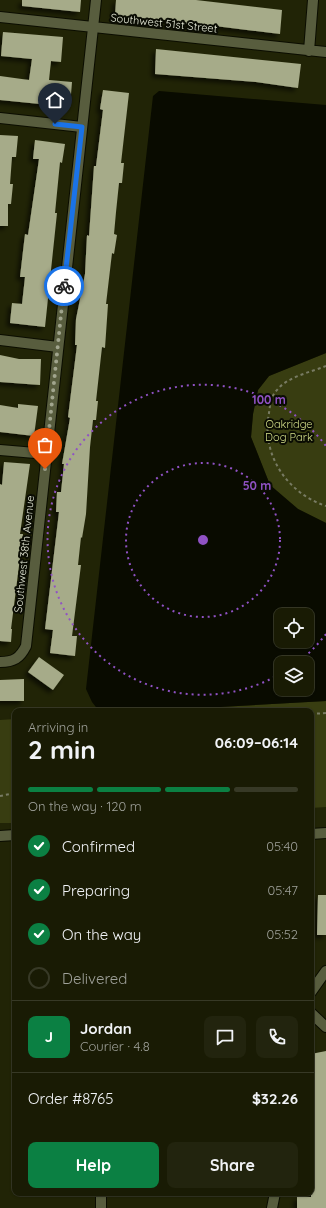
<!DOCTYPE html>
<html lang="en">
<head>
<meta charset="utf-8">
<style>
  :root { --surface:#191b04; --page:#22240e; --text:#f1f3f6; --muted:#9fa19a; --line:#373926; --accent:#0b8043 }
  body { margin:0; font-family:Quicksand,sans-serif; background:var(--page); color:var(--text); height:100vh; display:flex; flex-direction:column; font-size:15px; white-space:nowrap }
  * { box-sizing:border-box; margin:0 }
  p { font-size:13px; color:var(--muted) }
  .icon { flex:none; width:22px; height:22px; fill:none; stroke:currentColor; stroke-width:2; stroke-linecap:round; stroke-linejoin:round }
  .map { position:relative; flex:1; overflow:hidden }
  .drawer { position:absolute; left:12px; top:708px; width:302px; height:488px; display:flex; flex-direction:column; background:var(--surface); border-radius:8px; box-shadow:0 1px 3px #0004,0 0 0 1px var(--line) }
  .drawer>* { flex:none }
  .controls { position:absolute; left:274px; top:608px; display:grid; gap:8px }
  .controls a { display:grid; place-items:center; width:40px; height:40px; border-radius:8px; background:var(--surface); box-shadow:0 1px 3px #0004,0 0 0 1px var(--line); font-size:20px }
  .pin { position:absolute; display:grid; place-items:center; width:34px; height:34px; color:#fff; margin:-41px -17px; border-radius:50% 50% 50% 0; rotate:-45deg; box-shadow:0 0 4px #0007 }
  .pin .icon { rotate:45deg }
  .courier { position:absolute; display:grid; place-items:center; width:40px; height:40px; margin:-20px; border:3px solid #1a73e8; border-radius:50%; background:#fff; color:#222; box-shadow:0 1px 5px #0007 }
  .overview em { font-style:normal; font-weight:800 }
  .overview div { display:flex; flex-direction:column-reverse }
  .overview { display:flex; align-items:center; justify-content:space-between; height:68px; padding:0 16px }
  h1 { font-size:26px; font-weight:800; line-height:30px }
  .bar { display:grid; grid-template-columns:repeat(4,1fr); gap:6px 4px; align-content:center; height:48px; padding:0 16px }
  .bar i { height:5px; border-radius:3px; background:var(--line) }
  .bar .active { background:var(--accent) }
  .bar p { grid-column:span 4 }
  .line { display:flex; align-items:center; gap:10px; padding:0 16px; border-top:1px solid var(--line) }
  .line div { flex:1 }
  .round { display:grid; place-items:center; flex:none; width:42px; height:42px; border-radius:8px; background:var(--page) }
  ol { padding:0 16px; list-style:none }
  li { display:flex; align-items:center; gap:12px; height:44px }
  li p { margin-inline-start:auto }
  li .icon { padding:4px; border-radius:50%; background:var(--accent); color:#fff; stroke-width:4 }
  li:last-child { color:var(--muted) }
  li i { width:22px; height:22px; border:2px solid var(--line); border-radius:50% }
  .primary-button { display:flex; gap:8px; margin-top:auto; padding:8px 16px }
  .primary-button a { flex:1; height:46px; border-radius:8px; background:var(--accent); color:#fff; font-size:16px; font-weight:800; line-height:46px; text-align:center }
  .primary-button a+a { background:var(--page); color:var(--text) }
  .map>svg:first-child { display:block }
  .green { fill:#383d11 }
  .water { fill:#090b00; fill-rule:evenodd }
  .building { fill:#a6ab89; filter:url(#shadow) }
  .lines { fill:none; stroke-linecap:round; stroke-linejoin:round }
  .minor-casing { stroke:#0b0d00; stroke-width:12 }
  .path { stroke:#787b63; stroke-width:2; stroke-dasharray:3 3; stroke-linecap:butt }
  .minor { stroke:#585d3e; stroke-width:10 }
  .done { stroke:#a1a58e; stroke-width:4; stroke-dasharray:0 7.2 }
  .route { stroke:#1a73e8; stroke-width:5 }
  .ring { fill:none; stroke:#9052c4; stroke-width:2; stroke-dasharray:2 4 }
  .labels { text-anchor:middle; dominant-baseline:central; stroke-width:4; stroke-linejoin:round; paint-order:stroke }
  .street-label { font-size:11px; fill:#e6ead8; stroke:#0a0c03 }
  .park-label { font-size:11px; fill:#d2dd88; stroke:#0a0c03 }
  .centre { fill:#9052c4; stroke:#0a0c03; stroke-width:2 }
  .ring-label { font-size:12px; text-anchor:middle; font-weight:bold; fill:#9052c4; stroke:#0a0c03; stroke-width:4; stroke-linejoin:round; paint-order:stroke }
</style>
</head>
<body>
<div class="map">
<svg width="326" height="1208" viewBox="0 0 326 1208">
  <defs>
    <filter id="shadow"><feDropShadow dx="-3.5" dy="3.5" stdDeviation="2" flood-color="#0009"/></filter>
  </defs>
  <rect width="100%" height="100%" fill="#212406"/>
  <path class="green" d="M326,353V523L298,509L270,485L251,437L253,414L258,390L269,376Z
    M326,701V807L311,808V711H147Z
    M15,719V823H0V720Z"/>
  <path class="water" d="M159,91L326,105V353L269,376L258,390L253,414L251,437L270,485L298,509L326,523V701L147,711H99L92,702L86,689L153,96ZM281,615H307V641H281ZM281,663H307V689H281Z"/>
  <path class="building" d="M22,0H81L80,12L22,6Z
    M116,0H196L282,10L280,34L199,24H179V21L115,16Z
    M3,32L63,37L61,62L51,61L49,80L72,82L70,107L0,100V76L29,80L32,59L1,56Z
    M156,49L301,64L298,88L256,82L155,74Z
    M103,90L129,93L121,163H124L122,183H119L116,212L114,234L117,235L114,254L112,253L106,304H108L105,348L102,347L96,401H98L96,420H93L90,447L86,514L82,538L81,537L78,565H81L72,636H77L75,656L50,653L53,630L45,629L59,512H56L57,492H61L64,464H62L70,418L68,417L77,345H75L76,319L85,274L87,235L89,236L94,166H96L103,110L100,109Z
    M0,135L18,136L16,157H12L10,184H13L11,204H8V226H0Z
    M35,140L65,144L62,163L60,162L55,213H57L45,327L10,323L12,303L22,304L25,277H20L25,234L28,235L39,159H33Z
    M0,355L19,359H41L40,385L0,382Z
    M18,404L38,406L34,436L0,432V405L18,408Z
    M4,462L30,464L20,534H23L11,629H12L11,642L0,641V484L2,485Z
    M39,657L64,675L53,690L28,672Z
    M24,679V701H0V680Z
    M318,895H326V935H317Z
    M326,1051V1208H297V1197H311V1054Z"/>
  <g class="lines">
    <g class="minor-casing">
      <path id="minor" d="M0,17L326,52
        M309,51L313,0
        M0,118L82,127
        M0,340L58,347
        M0,450L47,454
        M0,662C14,662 20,658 26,646L96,0
        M311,834L326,833
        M0,836L15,835
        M311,992L326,971
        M311,1013L326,1027
        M101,1193V1208
        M272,1208L275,1193"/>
    </g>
    <path class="path" d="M326,366C311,372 287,377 277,390C271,396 270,405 269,413C261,455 287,493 326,506
      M206,711H240
      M311,714L326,713
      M0,796L15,793"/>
    <use href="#minor" class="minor"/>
  </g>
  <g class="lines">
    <path class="done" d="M45,469L64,286"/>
    <path class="route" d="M55,124L82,127L64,286"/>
  </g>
  <g class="ring">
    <circle cx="203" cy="540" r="77"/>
    <path d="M326 634A155 155 0 0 1 297 663M280 674A155 155 0 1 1 326 446"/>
  </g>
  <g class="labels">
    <g class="street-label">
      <text transform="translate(164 23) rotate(6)">Southwest 51st Street</text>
      <text transform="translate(24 554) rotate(-84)">Southwest 38th Avenue</text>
    </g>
    <g class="park-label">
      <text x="289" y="424">Oakridge<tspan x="289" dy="13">Dog Park</tspan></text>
    </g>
  </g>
  <circle cx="203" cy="540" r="6" class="centre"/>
  <g class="ring-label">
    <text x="269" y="404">100 m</text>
    <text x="257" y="490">50 m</text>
  </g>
</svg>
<div class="controls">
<a><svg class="icon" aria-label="locate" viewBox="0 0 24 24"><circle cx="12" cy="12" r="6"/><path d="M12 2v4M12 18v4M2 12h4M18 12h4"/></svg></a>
<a><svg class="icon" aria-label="layers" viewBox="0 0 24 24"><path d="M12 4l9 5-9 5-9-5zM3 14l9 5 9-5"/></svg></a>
</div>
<div class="pin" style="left:45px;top:469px;background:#ea580c"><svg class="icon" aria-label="bag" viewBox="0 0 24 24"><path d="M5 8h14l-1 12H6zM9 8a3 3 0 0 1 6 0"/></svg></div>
<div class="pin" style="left:55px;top:124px;background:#1f2937"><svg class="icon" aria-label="home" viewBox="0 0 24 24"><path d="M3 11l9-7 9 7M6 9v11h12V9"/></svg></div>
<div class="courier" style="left:64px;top:286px"><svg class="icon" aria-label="bike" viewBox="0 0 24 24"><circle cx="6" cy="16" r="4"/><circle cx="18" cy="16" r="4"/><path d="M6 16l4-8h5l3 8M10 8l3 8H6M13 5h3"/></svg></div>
<section class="drawer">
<div class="overview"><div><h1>2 min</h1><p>Arriving in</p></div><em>06:09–06:14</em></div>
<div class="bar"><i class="active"></i><i class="active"></i><i class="active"></i><i></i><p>On the way · 120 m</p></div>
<ol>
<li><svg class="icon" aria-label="check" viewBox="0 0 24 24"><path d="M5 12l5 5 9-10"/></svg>Confirmed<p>05:40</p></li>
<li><svg class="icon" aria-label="check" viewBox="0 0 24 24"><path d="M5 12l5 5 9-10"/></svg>Preparing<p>05:47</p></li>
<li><svg class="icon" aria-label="check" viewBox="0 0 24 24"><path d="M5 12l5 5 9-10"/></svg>On the way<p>05:52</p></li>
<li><i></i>Delivered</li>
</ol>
<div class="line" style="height:72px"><b class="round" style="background:var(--accent);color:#fff">J</b><div><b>Jordan</b><p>Courier · 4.8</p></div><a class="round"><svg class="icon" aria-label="chat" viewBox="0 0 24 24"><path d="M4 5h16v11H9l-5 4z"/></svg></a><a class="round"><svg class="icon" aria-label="phone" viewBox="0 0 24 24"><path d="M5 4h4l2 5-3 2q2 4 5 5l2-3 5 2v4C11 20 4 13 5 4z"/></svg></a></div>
<div class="line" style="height:52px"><div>Order #8765</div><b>$32.26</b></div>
<div class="primary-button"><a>Help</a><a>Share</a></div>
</section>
</div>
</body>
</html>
